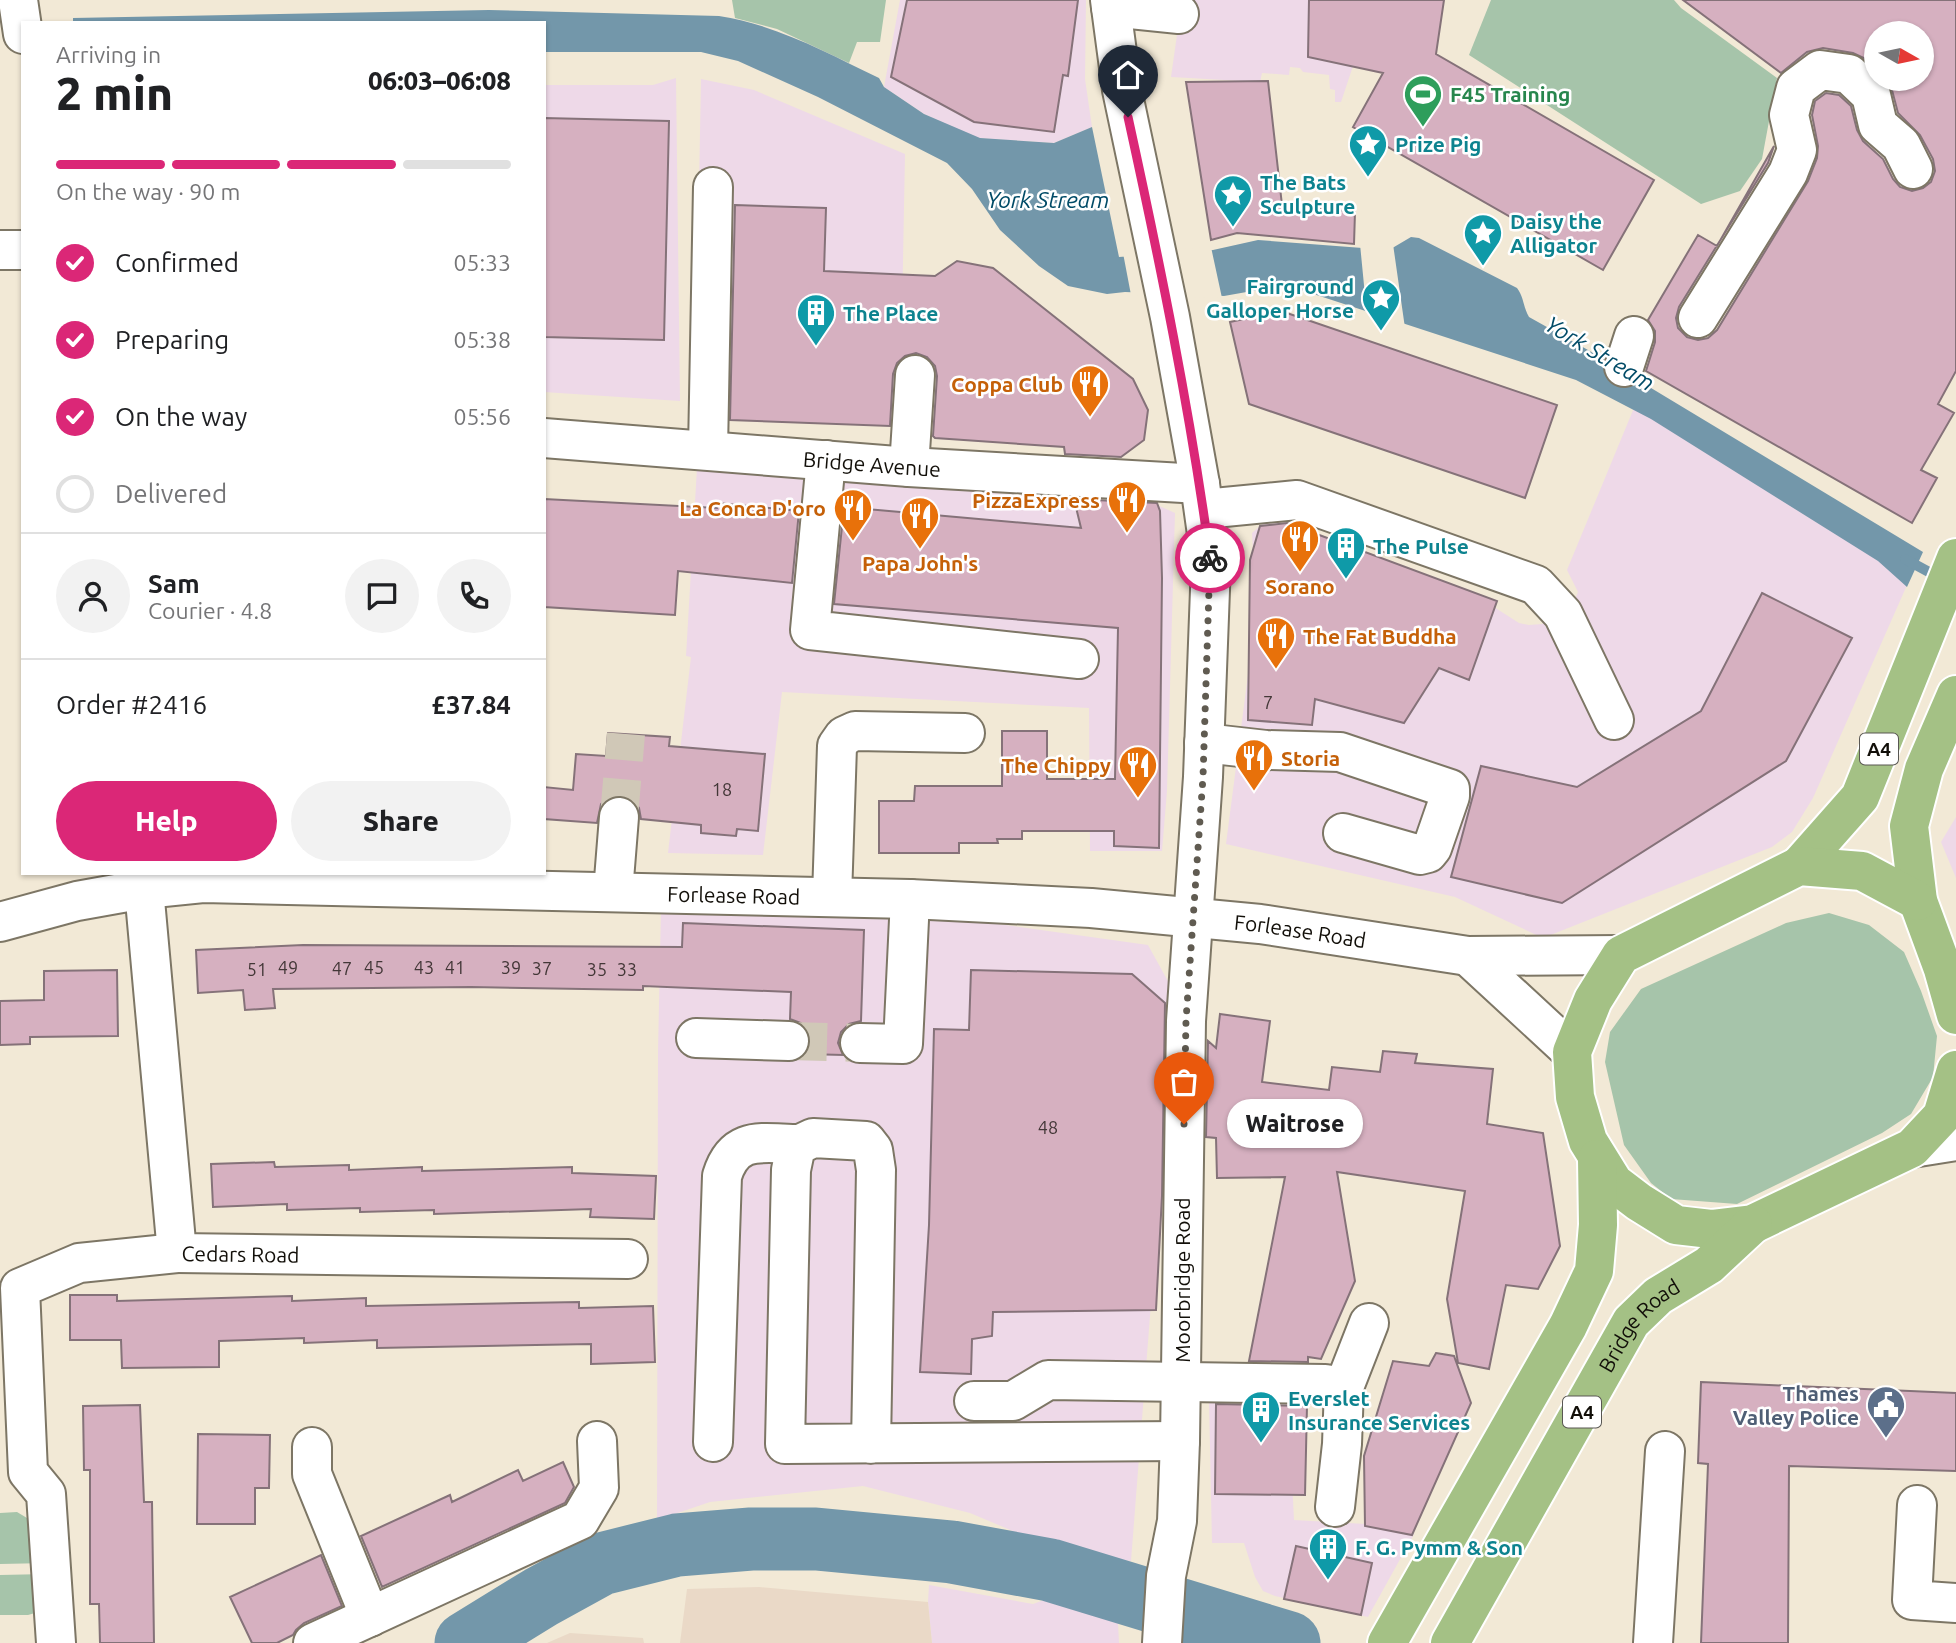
<!DOCTYPE html>
<html lang="en">
<head>
<meta charset="utf-8">
<style>
  :root { --surface:#fff; --page:#f2f2f2; --text:#202124; --muted:#757577; --line:#e0e0e0; --accent:#db2777 }
  body { margin:0; font-family:Ubuntu,sans-serif; background:var(--page); color:var(--text); height:100vh; display:flex; flex-direction:column; font-size:26px; white-space:nowrap }
  * { box-sizing:border-box; margin:0 }
  p { font-size:23px; color:var(--muted) }
  .icon { flex:none; width:38px; height:38px; fill:none; stroke:currentColor; stroke-width:2; stroke-linecap:round; stroke-linejoin:round }
  .map { position:relative; flex:1; overflow:hidden }
  .panel { position:absolute; left:21px; top:21px; width:525px; height:854px; display:flex; flex-direction:column; background:var(--surface); border-radius:0px; box-shadow:0 2px 5px #0004 }
  .panel>* { flex:none }
  .needle { width:46px; rotate:99deg }
  .tools { position:absolute; left:1864px; top:21px; display:grid; gap:14px }
  .tools a { display:grid; place-items:center; width:70px; height:70px; border-radius:50%; background:var(--surface); box-shadow:0 2px 5px #0004; font-size:35px }
  .pin { position:absolute; display:grid; place-items:center; width:60px; height:60px; color:#fff; margin:-72px -30px; border-radius:50% 50% 50% 0; rotate:-45deg; box-shadow:0 0 7px #0007 }
  .pin .icon { rotate:45deg }
  .courier { position:absolute; display:grid; place-items:center; width:70px; height:70px; margin:-35px; border:5px solid #db2777; border-radius:50%; background:#fff; color:#222; box-shadow:0 2px 9px #0007 }
  .bubble { position:absolute; height:49px; border-radius:24px; background:var(--surface); box-shadow:0 2px 5px #0004; font-size:23px; font-weight:800; line-height:49px; text-align:center }
  .overview em { font-style:normal; font-weight:800 }
  .overview div { display:flex; flex-direction:column-reverse }
  .overview { display:flex; align-items:center; justify-content:space-between; height:119px; padding:0 35px }
  h1 { font-size:46px; font-weight:800; line-height:52px }
  .bar { display:grid; grid-template-columns:repeat(4,1fr); gap:10px 7px; align-content:center; height:84px; padding:0 35px }
  .bar i { height:9px; border-radius:5px; background:var(--line) }
  .bar .active { background:var(--accent) }
  .bar p { grid-column:span 4 }
  .line { display:flex; align-items:center; gap:18px; padding:0 35px; border-top:2px solid var(--line) }
  .line div { flex:1 }
  .round { display:grid; place-items:center; flex:none; width:74px; height:74px; border-radius:37px; background:var(--page) }
  ol { padding:0 35px; list-style:none }
  li { display:flex; align-items:center; gap:21px; height:77px }
  li p { margin-inline-start:auto }
  li .icon { padding:7px; border-radius:50%; background:var(--accent); color:#fff; stroke-width:4 }
  li:last-child { color:var(--muted) }
  li i { width:38px; height:38px; border:4px solid var(--line); border-radius:50% }
  .button { display:flex; gap:14px; margin-top:auto; padding:14px 35px }
  .button a { flex:1; height:80px; border-radius:42px; background:var(--accent); color:#fff; font-size:28px; font-weight:800; line-height:80px; text-align:center }
  .button a+a { background:var(--page); color:var(--text) }
  .map>svg:first-child { display:block }
  .commercial { fill:#eed9e8 }
  .industrial { fill:#ead9c7 }
  .green { fill:#a6c4aa }
  .water { fill:#7397aa }
  .pier { fill:#f2e9d6 }
  .lines { fill:none; stroke-linecap:round; stroke-linejoin:round }
  .stream { stroke:#7397aa; stroke-width:10 }
  .river { stroke:#7397aa; stroke-width:63 }
  .building { fill:#d6b0c0; stroke:#857279; stroke-width:2 }
  .minor-tunnel { stroke:#d0c8b7; stroke-width:38; stroke-dasharray:38 19; stroke-linecap:butt }
  .minor-casing { stroke:#7d7665; stroke-width:42 }
  .major-casing { stroke:#fff; stroke-width:42 }
  .minor { stroke:#fff; stroke-width:38 }
  .major { stroke:#a4c185; stroke-width:38 }
  .done { stroke:#605b51; stroke-width:7; stroke-dasharray:0 12.6 }
  .route { stroke:#db2777; stroke-width:9 }
  .labels { text-anchor:middle; dominant-baseline:central; stroke-width:5; stroke-linejoin:round; paint-order:stroke }
  .number-label { font-size:18px; fill:#433737 }
  .shield { fill:#fff; stroke:#595753; stroke-width:2 }
  .shield-label { font-size:19px; font-weight:bold; fill:#120f09 }
  .leisure-label { font-size:21px; font-weight:bold; fill:#27864d; stroke:#fff; text-anchor:start }
  .culture-label { font-size:21px; font-weight:bold; fill:#0d838f; stroke:#fff; text-anchor:start }
  .food-label { font-size:21px; font-weight:bold; fill:#c56008; stroke:#fff; text-anchor:end }
  .street-label { font-size:21px; fill:#120f09; stroke:#fff }
  .service-label { font-size:21px; font-weight:bold; fill:#4e5e75; stroke:#fff; text-anchor:end }
  .water-label { font-size:23px; font-style:italic; fill:#014b67; stroke:#fff }
</style>
</head>
<body>
<div class="map">
<svg width="1956" height="1643" viewBox="0 0 1956 1643">
  <rect width="100%" height="100%" fill="#f2e9d6"/>
  <path class="commercial" d="M900,0H1086L1085,79L1092,127L1054,143L976,138L924,114L884,87Z
    M1182,0H1335L1357,54L1341,102H1335V90L1330,89L1329,75L1303,72L1300,68L1290,67L1289,75L1262,73L1260,82L1171,77Z
    M676,78L680,401L544,392V85H653Z
    M701,79L754,90L905,154L900,421L695,404Z
    M1636,403L1911,576L1813,798L1792,832L1772,847L1543,938L1455,897L1226,844L1256,613L1252,533L1271,516L1472,593L1519,623L1529,625L1542,624L1571,609L1578,592L1567,570Z
    M697,468L1065,499L1155,504L1175,513L1167,791L1162,851H1090L1089,708L782,692L763,855L668,853L691,657L686,656Z
    M1956,817V878L1941,842Z
    M661,909L956,918L1148,945L1175,994L1131,1561L1070,1555L970,1513L863,1486L710,1502L657,1520L658,1052Z
    M1209,1399H1288L1294,1520L1366,1524L1414,1534L1368,1617L1275,1596L1263,1591L1255,1577L1244,1543H1212Z
    M929,1585L1033,1604L1061,1594L1117,1604L1119,1643H932L928,1602Z"/>
  <path class="industrial" d="M759,1587L928,1602L932,1643H680L687,1589Z
    M570,1633L643,1638L644,1643H547Z"/>
  <path class="green" d="M732,0H886L880,42H857L849,63L777,29L735,18Z
    M1491,0H1674L1681,8L1777,78L1762,159L1740,191L1701,204L1469,55Z
    M1829,913L1869,925L1904,952L1921,991L1937,1036L1933,1077L1911,1114L1882,1133L1737,1204L1671,1199L1651,1183L1624,1145L1605,1062L1610,1032L1641,989L1786,923Z
    M17,1512L37,1524L48,1563L0,1564V1513Z
    M47,1574L49,1609L28,1615H0V1575Z
    M1217,1623L1292,1643H1216Z"/>
  <path class="water" d="M489,10L719,16C777,25 827,53 879,78L884,87L924,114L980,138L1054,143L1092,127L1119,257L1213,250L1258,240L1389,250L1411,237L1419,238L1517,288C1524,297 1523,307 1529,317L1588,350L1923,552L1907,587L1878,561L1651,419L1576,380L1286,285L1224,296L1125,292L1107,294L1068,286L1039,266L1000,230L972,189L947,163L818,97L738,61L701,52H544V23H73V18Z"/>
  <path class="pier" d="M1360,244L1388,247L1393,244L1405,328L1367,316Z
    M1211,247L1222,298L1131,295L1123,253Z"/>
  <g class="lines">
    <path class="stream" d="M1905,559L1940,578"/>
    <path class="river" d="M466,1643L541,1597L601,1564L677,1545L751,1539H816L952,1552L1050,1570L1289,1643"/>
  </g>
  <path class="building" d="M907,0H1078L1068,76L1063,75L1054,132L974,122L891,77Z
    M1309,0H1444L1436,54L1654,180L1603,270L1353,127L1383,73L1308,57Z
    M1683,0H1956V371L1938,404L1954,413L1921,470L1937,478L1912,523L1646,371L1655,342V331L1648,320L1698,235L1717,246L1774,146L1768,163L1679,307L1676,318L1678,328L1687,337L1698,340L1708,338L1717,330L1808,181L1817,158L1818,146L1812,115L1815,101L1826,93L1839,95L1851,106L1857,130L1863,141L1883,159L1893,179L1900,187L1912,191L1923,188L1931,182L1935,171L1933,159L1920,135L1898,113L1892,90L1886,79H1922V33H1876V70L1864,58L1853,53L1823,48L1807,52L1781,73Z
    M1268,81L1282,205L1355,212L1354,244L1237,233L1211,240L1186,82Z
    M544,118L669,121L664,340L544,337Z
    M735,205L826,208L824,271L935,276L957,261L993,268L1133,379L1148,410L1144,440L1121,457L1065,454L1064,447L935,438L933,436L937,376L935,366L927,357L916,353L905,356L897,363L893,374L890,426L730,420Z
    M1281,311L1557,405L1525,498L1249,404L1230,322Z
    M544,499L717,508L718,503L799,511L792,583L678,571L675,615L544,607Z
    M1074,499L1157,503L1160,511L1162,578L1159,848L1114,846V831H1022V839H997L998,843H959V853H879V801H914L915,786H1002V731H1047V779H1115L1118,628L834,604L844,507L1081,528Z
    M1287,523L1497,601L1469,680L1439,668L1404,723L1315,699L1312,725L1248,720L1250,560L1260,526Z
    M1762,593L1852,638L1786,761L1562,903L1451,877L1481,766L1577,787L1701,711Z
    M608,733L670,737L669,746L765,754L758,831L737,829L736,836L701,833V825L641,819L639,808L632,799L620,795L609,798L601,804L597,823L544,819V787L573,790L576,754L606,756Z
    M683,923L864,930L861,1021L849,1024L841,1032L838,1043L843,1055L806,1054L811,1042L809,1031L801,1023L790,1019L791,992L643,986V990L471,987L273,989L275,1008L245,1010L243,990L198,993L196,950L303,945L682,947Z
    M117,970L118,1036L30,1037V1044L0,1045V1001L44,1000V971Z
    M971,970L1132,974L1165,1003L1162,1196L1156,1310L993,1312L992,1336L972,1339L971,1374L920,1372L929,1225L934,1029L969,1030Z
    M1220,1014L1270,1021L1262,1082L1329,1090L1332,1067L1380,1072L1383,1051L1417,1054L1415,1063L1493,1069L1487,1124L1543,1133L1560,1246L1538,1289L1506,1285L1489,1369L1458,1363L1447,1299L1465,1191L1337,1172L1355,1281L1321,1359L1308,1357V1362L1249,1361L1285,1177L1217,1178L1216,1138L1206,1137L1208,1041L1216,1048Z
    M274,1162L275,1167L349,1165V1170L422,1167V1171L572,1167V1173L656,1176L654,1219L590,1217L591,1209L434,1214V1210L360,1212V1208L287,1210V1204L213,1207L211,1164Z
    M70,1295H117V1301L292,1296V1301L366,1298V1306L579,1302V1308L653,1306L655,1362L591,1364V1344L377,1348V1340L304,1343V1338L219,1341V1367L122,1368L121,1340H70Z
    M1436,1353L1454,1356L1471,1403L1412,1535L1365,1526L1364,1456L1393,1361L1429,1366Z
    M1701,1382L1956,1393V1471L1789,1466L1788,1643H1701L1708,1464L1698,1463Z
    M1216,1404L1307,1406L1305,1495L1215,1494Z
    M140,1405L144,1502H152L154,1643H100L99,1604H90V1470H84L83,1406Z
    M198,1434L270,1435L269,1488H255V1524H197Z
    M563,1462L574,1487L565,1503L382,1587L361,1536L450,1495L452,1502L518,1470L523,1481Z
    M1296,1546L1372,1563L1361,1615L1284,1599Z
    M321,1555L342,1606L304,1623L296,1630L293,1635L277,1643H252L230,1597Z"/>
  <g class="lines">
    <path class="minor-tunnel" d="M619,817L626,734
      M789,1041L860,1043"/>
    <g class="minor-casing">
      <g id="minor">
        <path d="M18,0L23,34"/>
        <path d="M1110,0L1122,90L1170,317L1200,484L1211,563L1203,777L1186,1021L1180,1441L1177,1521L1166,1576L1162,1643"/>
        <path d="M1111,7L1179,14"/>
        <path d="M0,250H23"/>
        <path d="M1698,318L1788,173L1797,150L1789,115L1796,88L1820,70L1849,74L1871,95L1878,125L1901,145L1913,169"/>
        <path d="M1624,367L1634,336"/>
        <path id="s1" d="M544,438L909,467L1200,484"/>
        <path d="M708,450L713,187"/>
        <path d="M826,460L810,630L1079,659"/>
        <path d="M909,467L915,375"/>
        <path d="M1204,509L1297,500L1536,585L1563,614L1614,720"/>
        <path d="M1204,743L1266,750L1340,752L1450,789V796L1432,848L1428,853L1420,855L1343,833"/>
        <path id="s2" d="M144,889L177,1253L628,1259"/>
        <path d="M613,892L619,817"/>
        <path d="M832,897L837,746L844,736L855,731L965,733"/>
        <path id="s3" d="M0,922L77,901L144,889L203,883L910,899L1091,908L1260,924L1468,956L1621,955"/>
        <path d="M1468,956L1572,1052"/>
        <path d="M696,1038L789,1041"/>
        <path d="M860,1043L903,1044L910,899"/>
        <path d="M1912,1148L1956,1141"/>
        <path d="M974,1401H1013L1048,1380L1325,1384L1344,1387"/>
        <path d="M713,1442L722,1176C735,1134 763,1144 800,1144"/>
        <path d="M871,1444L876,1170L873,1150L866,1141L813,1138L796,1146L791,1170L785,1444L1180,1441"/>
        <path d="M312,1447V1474L370,1617"/>
        <path d="M1917,1505L1912,1600L1956,1603"/>
        <path d="M1335,1507L1342,1444L1344,1387L1369,1323"/>
        <path d="M56,1643L46,1494L28,1472L20,1288L79,1263L177,1253"/>
        <path d="M313,1643L580,1520L599,1488L597,1441"/>
        <path d="M1653,1643L1665,1451"/>
      </g>
    </g>
    <g class="major-casing">
      <g id="major">
        <path d="M1956,695L1924,769L1909,826L1918,901L1943,969L1956,1015"/>
        <path d="M1799,866L1860,797L1956,558"/>
        <path d="M1918,901L1862,871L1799,866L1621,955L1593,1000L1572,1052L1575,1097L1588,1141L1614,1183L1639,1202L1676,1225L1711,1229L1753,1224L1912,1148L1942,1116L1956,1070"/>
        <path d="M1387,1643L1568,1326L1594,1271L1598,1225L1597,1159"/>
        <path id="s4" d="M1450,1643L1631,1322L1658,1296L1709,1265L1753,1224"/>
      </g>
    </g>
    <use href="#minor" class="minor"/>
    <use href="#major" class="major"/>
  </g>
  <g class="lines">
    <path class="done" d="M1184,1124L1186,1020L1203,777L1210,558"/>
    <path class="route" d="M1128,117C1160,263 1190,410 1210,558"/>
  </g>
  <defs>
    <g id="stadium-pin" transform="scale(2.0125)"><path d="M0 17L-7.5 6A9.5 9.5 0 1 1 7.5 6Z" fill="#2e9e5b" stroke="#fff"/><path d="M0-5a6.5 5 0 1 0 0 10a6.5 5 0 1 0 0-10ZM-3.5-1.8h7v3.6h-7Z" fill="#fff"/></g>
    <g id="sight-pin" transform="scale(2.0125)"><path d="M0 17L-7.5 6A9.5 9.5 0 1 1 7.5 6Z" fill="#0f9aa8" stroke="#fff"/><path d="M0-6L1.8-2.2L6-1.7L2.9 1.2L3.7 5.4L0 3.3L-3.7 5.4L-2.9 1.2L-6-1.7L-1.8-2.2Z" fill="#fff"/></g>
    <g id="building-pin" transform="scale(2.0125)"><path d="M0 17L-7.5 6A9.5 9.5 0 1 1 7.5 6Z" fill="#0f9aa8" stroke="#fff"/><path d="M-4-6H4V6H1V3H-1V6H-4ZM-2.5-4.3h1.7v1.8h-1.7ZM.8-4.3h1.7v1.8H.8ZM-2.5-1h1.7V.8h-1.7ZM.8-1h1.7V.8H.8Z" fill="#fff"/></g>
    <g id="restaurant-pin" transform="scale(2.0125)"><path d="M0 17L-7.5 6A9.5 9.5 0 1 1 7.5 6Z" fill="#e8710a" stroke="#fff"/><path d="M-5-6h1v4h1v-4h1v4h1v-4h1v5L-1.5 .5V6h-2V.5L-5-1ZM5-6V6H3V1.5H1.5Q1.5-4 5-6Z" fill="#fff"/></g>
    <g id="civic-pin" transform="scale(2.0125)"><path d="M0 17L-7.5 6A9.5 9.5 0 1 1 7.5 6Z" fill="#5c6f8a" stroke="#fff"/><path d="M-.6-6.5H3V-4.5H.6V-3L4-1V1h2V6H-6V1h2V-1L-.6-3ZM-1.2 2.5V6h2.4V2.5Z" fill="#fff"/></g>
  </defs>
  <g fill-rule="evenodd">
    <use href="#stadium-pin" x="1423" y="94"/>
    <use href="#sight-pin" x="1368" y="144"/>
    <use href="#sight-pin" x="1233" y="194"/>
    <use href="#sight-pin" x="1483" y="233"/>
    <use href="#sight-pin" x="1381" y="298"/>
    <use href="#building-pin" x="816" y="313"/>
    <use href="#restaurant-pin" x="1090" y="384"/>
    <use href="#restaurant-pin" x="1127" y="500"/>
    <use href="#restaurant-pin" x="853" y="508"/>
    <use href="#restaurant-pin" x="920" y="516"/>
    <use href="#restaurant-pin" x="1300" y="539"/>
    <use href="#building-pin" x="1346" y="546"/>
    <use href="#restaurant-pin" x="1276" y="636"/>
    <use href="#restaurant-pin" x="1254" y="758"/>
    <use href="#restaurant-pin" x="1138" y="765"/>
    <use href="#civic-pin" x="1886" y="1405"/>
    <use href="#building-pin" x="1261" y="1410"/>
    <use href="#building-pin" x="1328" y="1547"/>
  </g>
  <g class="labels">
    <g class="number-label">
      <text x="1268" y="702">7</text>
      <text x="722" y="789">18</text>
      <text x="288" y="967">49</text>
      <text x="374" y="967">45</text>
      <text x="424" y="967">43</text>
      <text x="455" y="967">41</text>
      <text x="511" y="967">39</text>
      <text x="342" y="968">47</text>
      <text x="542" y="968">37</text>
      <text x="257" y="969">51</text>
      <text x="597" y="969">35</text>
      <text x="627" y="969">33</text>
      <text x="1048" y="1127">48</text>
    </g>
    <g class="shield">
      <rect x="1860" y="733.5" width="38" height="31" rx="5"/>
      <rect x="1563" y="1396.5" width="38" height="31" rx="5"/>
    </g>
    <g class="shield-label">
      <text x="1879" y="749">A4</text>
      <text x="1582" y="1412">A4</text>
    </g>
    <g class="leisure-label">
      <text x="1450" y="94">F45 Training</text>
    </g>
    <g class="culture-label">
      <text x="1395" y="144">Prize Pig</text>
      <text x="1260" y="182">The Bats<tspan x="1260" dy="24">Sculpture</tspan></text>
      <text x="1510" y="221">Daisy the<tspan x="1510" dy="24">Alligator</tspan></text>
      <text x="1354" y="286" text-anchor="end">Fairground<tspan x="1354" dy="24">Galloper Horse</tspan></text>
      <text x="843" y="313">The Place</text>
      <text x="1373" y="546">The Pulse</text>
      <text x="1288" y="1398">Everslet<tspan x="1288" dy="24">Insurance Services</tspan></text>
      <text x="1355" y="1547">F. G. Pymm &amp; Son</text>
    </g>
    <g class="food-label">
      <text x="1063" y="384">Coppa Club</text>
      <text x="1100" y="500">PizzaExpress</text>
      <text x="826" y="508">La Conca D'oro</text>
      <text x="920" y="563" text-anchor="middle">Papa John's</text>
      <text x="1300" y="586" text-anchor="middle">Sorano</text>
      <text x="1303" y="636" text-anchor="start">The Fat Buddha</text>
      <text x="1281" y="758" text-anchor="start">Storia</text>
      <text x="1111" y="765">The Chippy</text>
    </g>
    <g class="street-label">
      <text stroke="none"><textPath href="#s1" startOffset="329">Bridge Avenue</textPath></text>
      <text stroke="none"><textPath href="#s3" startOffset="738">Forlease Road</textPath></text>
      <text stroke="none"><textPath href="#s3" startOffset="1306">Forlease Road</textPath></text>
      <text stroke="none"><textPath href="#s2" startOffset="429">Cedars Road</textPath></text>
      <text transform="translate(1182 1280) rotate(-90)">Moorbridge Road</text>
      <text stroke="none"><textPath href="#s4" startOffset="371">Bridge Road</textPath></text>
    </g>
    <g class="service-label">
      <text x="1859" y="1393">Thames<tspan x="1859" dy="24">Valley Police</tspan></text>
    </g>
    <g class="water-label">
      <text x="1048" y="199">York Stream</text>
      <text transform="translate(1600 353) rotate(31)">York Stream</text>
    </g>
  </g>
</svg>
<div class="tools">
<a><svg class="needle" viewBox="-14 -14 28 28"><path d="M0-13l5 13h-10z" fill="#e53935"/><path d="M0 13l5-13h-10z" fill="#757577"/></svg></a>
</div>
<div class="pin" style="left:1184px;top:1124px;background:#ea580c"><svg class="icon" aria-label="bag" viewBox="0 0 24 24"><path d="M5 8h14l-1 12H6zM9 8a3 3 0 0 1 6 0"/></svg></div>
<div class="pin" style="left:1128px;top:117px;background:#1f2937"><svg class="icon" aria-label="home" viewBox="0 0 24 24"><path d="M3 11l9-7 9 7M6 9v11h12V9"/></svg></div>
<div class="courier" style="left:1210px;top:558px"><svg class="icon" aria-label="bike" viewBox="0 0 24 24"><circle cx="6" cy="16" r="4"/><circle cx="18" cy="16" r="4"/><path d="M6 16l4-8h5l3 8M10 8l3 8H6M13 5h3"/></svg></div>
<div class="bubble" style="left:1227px;top:1099px;width:136px">Waitrose</div>
<section class="panel">
<div class="overview"><div><h1>2 min</h1><p>Arriving in</p></div><em>06:03–06:08</em></div>
<div class="bar"><i class="active"></i><i class="active"></i><i class="active"></i><i></i><p>On the way · 90 m</p></div>
<ol>
<li><svg class="icon" aria-label="check" viewBox="0 0 24 24"><path d="M5 12l5 5 9-10"/></svg>Confirmed<p>05:33</p></li>
<li><svg class="icon" aria-label="check" viewBox="0 0 24 24"><path d="M5 12l5 5 9-10"/></svg>Preparing<p>05:38</p></li>
<li><svg class="icon" aria-label="check" viewBox="0 0 24 24"><path d="M5 12l5 5 9-10"/></svg>On the way<p>05:56</p></li>
<li><i></i>Delivered</li>
</ol>
<div class="line" style="height:126px"><a class="round"><svg class="icon" aria-label="person" viewBox="0 0 24 24"><circle cx="12" cy="8" r="4"/><path d="M4 21q1-7 8-7t8 7"/></svg></a><div><b>Sam</b><p>Courier · 4.8</p></div><a class="round"><svg class="icon" aria-label="chat" viewBox="0 0 24 24"><path d="M4 5h16v11H9l-5 4z"/></svg></a><a class="round"><svg class="icon" aria-label="phone" viewBox="0 0 24 24"><path d="M5 4h4l2 5-3 2q2 4 5 5l2-3 5 2v4C11 20 4 13 5 4z"/></svg></a></div>
<div class="line" style="height:91px"><div>Order #2416</div><b>£37.84</b></div>
<div class="button"><a>Help</a><a>Share</a></div>
</section>
</div>
</body>
</html>
